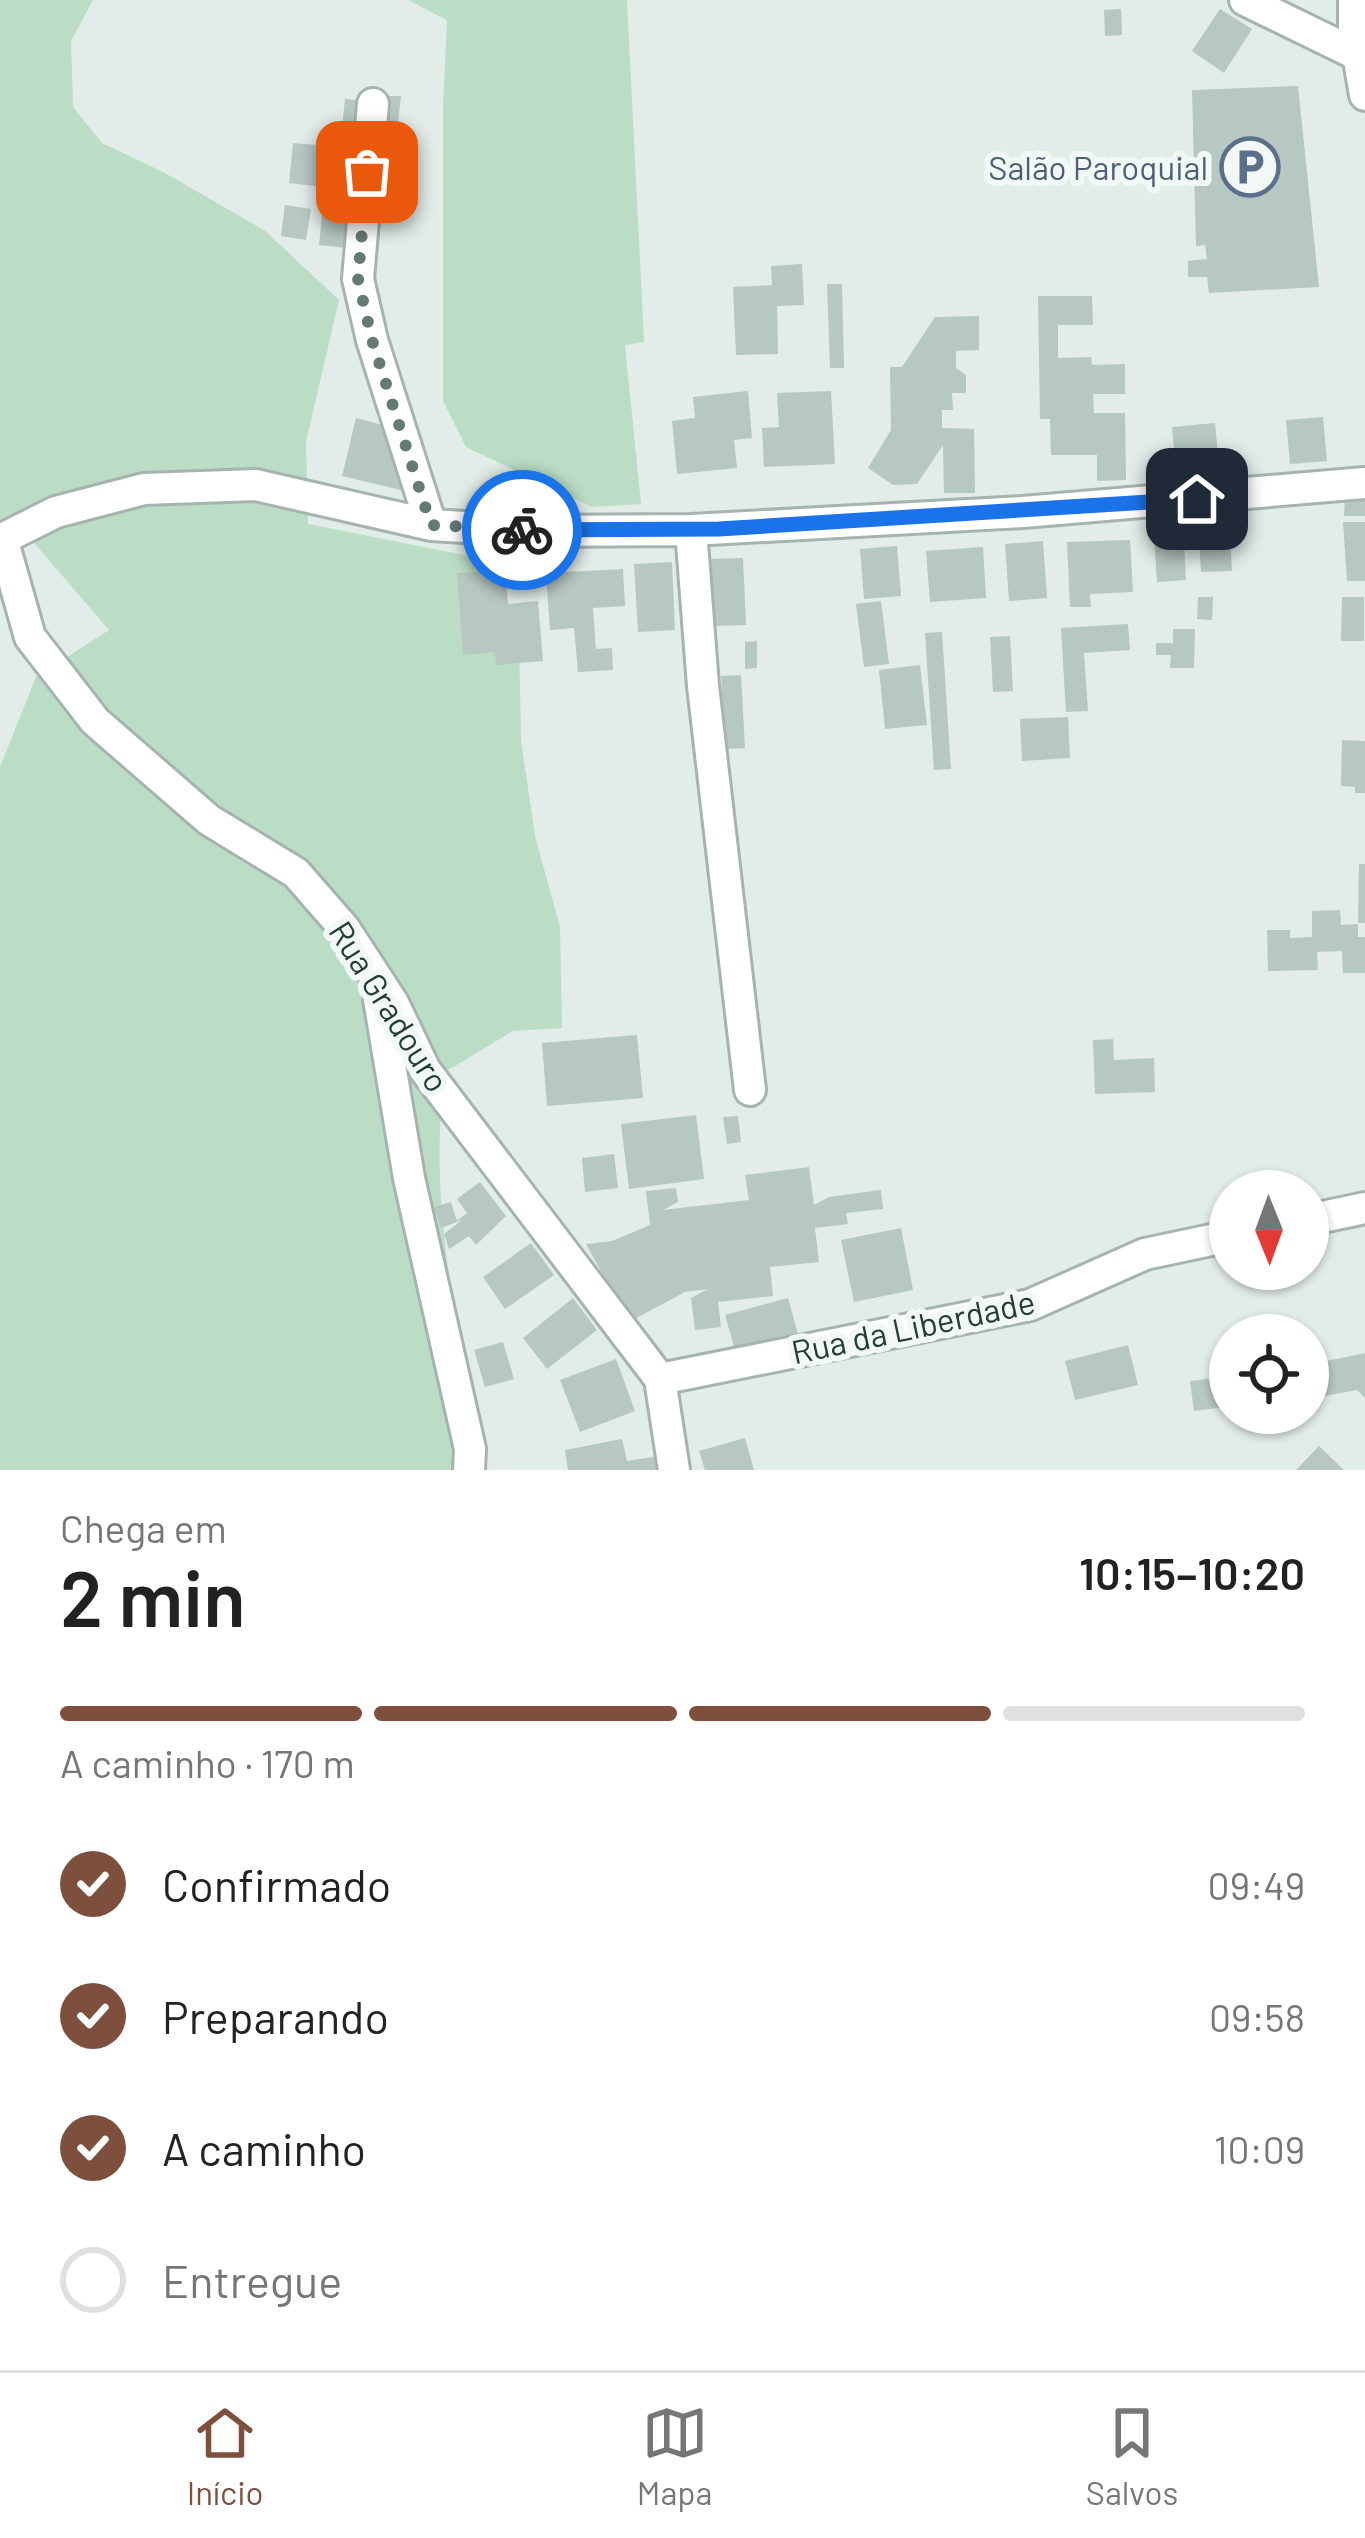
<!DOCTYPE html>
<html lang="pt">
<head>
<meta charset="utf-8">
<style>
  :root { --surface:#fff; --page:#f6f6f6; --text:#222; --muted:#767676; --line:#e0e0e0; --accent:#7e4f3c }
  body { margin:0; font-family:Barlow,sans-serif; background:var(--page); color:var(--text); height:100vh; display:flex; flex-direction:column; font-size:45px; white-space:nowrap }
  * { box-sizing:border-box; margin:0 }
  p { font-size:39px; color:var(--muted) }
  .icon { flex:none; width:66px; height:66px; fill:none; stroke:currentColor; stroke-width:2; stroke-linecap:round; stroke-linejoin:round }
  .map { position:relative; height:1470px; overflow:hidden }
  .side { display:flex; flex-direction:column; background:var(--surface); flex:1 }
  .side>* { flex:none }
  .needle { width:78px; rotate:179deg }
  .controls { position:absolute; left:1209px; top:1170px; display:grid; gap:24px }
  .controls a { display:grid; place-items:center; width:120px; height:120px; border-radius:50%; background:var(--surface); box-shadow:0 3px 9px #0004; font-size:60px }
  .pin { position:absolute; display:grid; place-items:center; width:102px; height:102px; color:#fff; margin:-51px; border-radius:24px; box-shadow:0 6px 18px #0006 }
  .courier { position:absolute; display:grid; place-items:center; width:120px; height:120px; margin:-60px; border:9px solid #1a73e8; border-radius:50%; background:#fff; color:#222; box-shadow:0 3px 15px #0007 }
  .headline em { font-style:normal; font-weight:600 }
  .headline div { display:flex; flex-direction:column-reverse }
  .headline { display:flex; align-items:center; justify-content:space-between; height:204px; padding:0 60px }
  h1 { font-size:78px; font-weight:600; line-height:90px }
  .bar { display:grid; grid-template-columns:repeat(4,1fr); gap:18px 12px; align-content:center; height:144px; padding:0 60px }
  .bar i { height:15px; border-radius:9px; background:var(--line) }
  .bar .on { background:var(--accent) }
  .bar p { grid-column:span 4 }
  ol { padding:0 60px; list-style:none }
  li { display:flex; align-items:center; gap:36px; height:132px }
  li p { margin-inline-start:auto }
  li .icon { padding:12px; border-radius:50%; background:var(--accent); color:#fff; stroke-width:4 }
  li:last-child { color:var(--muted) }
  li i { width:66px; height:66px; border:6px solid var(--line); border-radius:50% }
  .tab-bar { display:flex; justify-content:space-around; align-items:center; height:168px; border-top:3px solid var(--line); background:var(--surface); font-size:33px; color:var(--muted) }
  .tab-bar a { display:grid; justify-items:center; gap:6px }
  .tab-bar .on { color:var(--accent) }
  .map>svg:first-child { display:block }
  .green { fill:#bbddc5 }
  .building { fill:#b7c7c1 }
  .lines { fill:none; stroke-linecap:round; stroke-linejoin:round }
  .minor-casing { stroke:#a5b4af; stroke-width:36 }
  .minor { stroke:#fff; stroke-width:30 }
  .done { stroke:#657a74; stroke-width:12; stroke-dasharray:0 21.6 }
  .route { stroke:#1a73e8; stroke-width:15 }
  .labels { text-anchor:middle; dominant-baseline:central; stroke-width:12; stroke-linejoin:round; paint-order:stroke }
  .service-label { font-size:33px; fill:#4e5e75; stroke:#f2f8f6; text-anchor:end }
  .street-label { font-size:33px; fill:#223d36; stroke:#f2f8f6 }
</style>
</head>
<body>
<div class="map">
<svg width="1365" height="1470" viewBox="0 0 1365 1470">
  <rect width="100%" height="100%" fill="#e2ece8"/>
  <path class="green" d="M0,0H93L71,41L73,107L102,143L165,173L264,230L339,300L306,442L308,524L499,562L496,626L519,636L521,740L535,836L560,927L562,1028L513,1031L445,1072C426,1203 461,1340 481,1470H0V767L36,677L109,630L11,516L0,520Z
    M408,0H627L644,342L625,345L641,504L592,507L466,447L443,401V107L447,20Z"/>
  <path class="building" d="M1121,9L1122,35L1105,36L1104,10Z
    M1220,9L1252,29L1224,73L1192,51Z
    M1298,86L1319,287L1209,293L1207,277H1188V261L1207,259L1205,245L1196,246L1192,90Z
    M377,96H401L394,158H371Z
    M345,99L369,101L355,249L319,245L325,187L289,183L293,143L340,147Z
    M285,205L311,209L306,240L281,236Z
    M802,264L804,305L777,306L778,354L736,355L733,287L772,285L771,266Z
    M827,284H842L844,368H830Z
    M1038,296H1092L1093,325H1058V358L1091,357L1092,365L1125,364V394H1093L1094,413H1125L1126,480L1097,481V455H1051L1050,419H1040Z
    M979,316V350L956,351V368L966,375V393H952L953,410H942V428L974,429L975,493H944L943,445L917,484L893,485L868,468L891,430L890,367H902L935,317Z
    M748,391L752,438L734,440L737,468L677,474L672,421L695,418L693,397Z
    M831,391L835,464L764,467L762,428L779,427L777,393Z
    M1323,417L1327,461L1290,464L1286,420Z
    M356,418L390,427L409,492L342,476Z
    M1215,423L1218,455L1175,460L1172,427Z
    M1345,495L1365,496V516H1344Z
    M1229,516L1232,571L1201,572L1198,517Z
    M1183,522L1186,580L1157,582L1153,524Z
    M1343,522H1365V581H1347Z
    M1130,540L1133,592L1090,594L1091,607H1070L1067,542Z
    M1043,541L1047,598L1009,601L1005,544Z
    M897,546L901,596L864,599L860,549Z
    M983,547L986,598L930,602L926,551Z
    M743,558L746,625L712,626L710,559Z
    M672,562L675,630L638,632L634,564Z
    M623,569L625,606L593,608L596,649L612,648L613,670L578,672L574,628L550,630L546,573Z
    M505,570L508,604L538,601L543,661L496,665L495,652L463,655L457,573Z
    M1198,597H1213L1212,620L1197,619Z
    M1342,597H1364V641H1341Z
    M881,601L889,664L864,667L856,604Z
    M1128,624L1130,650L1084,653L1088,711L1066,712L1061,628Z
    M1173,629H1195L1194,668H1170L1171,655H1156V643H1173Z
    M942,632L951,769L934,770L925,633Z
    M1010,636L1013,691L993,692L990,637Z
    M757,641V668L745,669V642Z
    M920,665L927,725L885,729L879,670Z
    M741,675L745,748L725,749L721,676Z
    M1068,717L1070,758L1022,761L1020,719Z
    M1342,740L1365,741V793H1355V787L1341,786Z
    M1359,864H1365V923H1358Z
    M1340,910L1341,925L1358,924V937H1365V973H1343L1342,951L1317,952L1318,970L1268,971L1267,930H1290V938L1312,937V911Z
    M637,1035L643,1098L547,1106L542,1043Z
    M1113,1039L1114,1060L1154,1058L1155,1092L1095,1094L1093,1040Z
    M696,1115L704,1179L629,1189L621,1124Z
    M738,1116L741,1142L727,1144L723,1117Z
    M614,1154L618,1188L585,1192L582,1158Z
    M809,1167L814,1205L829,1197L881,1190L883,1209L846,1213L848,1224L815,1228L819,1262L770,1267L773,1296L718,1302L721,1327L695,1330L691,1298L708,1289L685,1292L629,1322L586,1244L612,1241L650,1225L646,1191L676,1188L678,1202L663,1210L749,1200L745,1175Z
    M480,1182L506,1216L476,1245L469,1236L449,1249L444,1234L462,1220L441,1228L434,1207L451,1202L457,1221L467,1213L457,1199Z
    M901,1228L913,1290L854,1302L841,1240Z
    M531,1243L554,1275L505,1309L483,1277Z
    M573,1298L597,1330L547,1369L523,1338Z
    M788,1298L798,1334L735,1350L725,1315Z
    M503,1342L514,1379L485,1387L474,1350Z
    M1128,1345L1138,1385L1075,1400L1065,1361Z
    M1365,1353V1398L1357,1390L1308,1399V1365Z
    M616,1359L635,1411L580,1432L560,1380Z
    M1222,1377L1226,1407L1194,1411L1190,1381Z
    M745,1438L754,1470H705L699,1451Z
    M622,1439L627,1461L658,1456L661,1470H568L565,1450Z
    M1319,1446L1344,1470H1296Z"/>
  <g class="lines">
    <g class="minor-casing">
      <path id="minor" d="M1245,0L1358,55
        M1354,0V31L1365,95
        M373,104L358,279L372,340L431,525
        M691,530L703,686L750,1090
        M2,538L30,637L95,721L209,820L296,873L344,928L393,1003L425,1070L660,1379L674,1470
        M0,540L56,512L144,489L256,485L431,525L532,531L691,530L1023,512L1365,483
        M379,999L409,1178L470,1449L469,1470
        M1308,1220L1365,1208
        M660,1379L1030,1305L1145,1254L1230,1236"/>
    </g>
    <use href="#minor" class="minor"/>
  </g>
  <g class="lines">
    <path class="done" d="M367,172L358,279L372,340L431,525L522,530"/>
    <path class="route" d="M522,530L719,529L1197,499"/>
  </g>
  <defs>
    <g id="parking-ring" transform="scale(3)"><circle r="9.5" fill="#f2f8f6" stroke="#5c6f8a" stroke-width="1.5"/><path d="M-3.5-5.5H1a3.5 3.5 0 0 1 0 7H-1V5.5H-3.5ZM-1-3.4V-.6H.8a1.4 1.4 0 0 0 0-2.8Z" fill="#5c6f8a"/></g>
  </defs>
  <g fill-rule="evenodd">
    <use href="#parking-ring" x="1250" y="167"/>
  </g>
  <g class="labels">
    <g class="service-label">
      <text x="1208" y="167">Salão Paroquial</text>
    </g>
    <g class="street-label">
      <text transform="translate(390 1006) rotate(58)">Rua Gradouro</text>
      <text transform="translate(913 1326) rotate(-12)">Rua da Liberdade</text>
    </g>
  </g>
</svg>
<div class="controls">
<a><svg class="needle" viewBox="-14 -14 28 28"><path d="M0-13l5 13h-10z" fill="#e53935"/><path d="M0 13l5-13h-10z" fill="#767676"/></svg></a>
<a><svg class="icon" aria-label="locate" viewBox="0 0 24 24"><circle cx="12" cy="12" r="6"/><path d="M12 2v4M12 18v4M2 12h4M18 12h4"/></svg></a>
</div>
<div class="pin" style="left:367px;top:172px;background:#ea580c"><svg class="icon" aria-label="bag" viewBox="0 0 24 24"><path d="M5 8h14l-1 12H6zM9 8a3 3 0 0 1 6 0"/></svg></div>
<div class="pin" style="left:1197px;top:499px;background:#1f2937"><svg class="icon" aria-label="home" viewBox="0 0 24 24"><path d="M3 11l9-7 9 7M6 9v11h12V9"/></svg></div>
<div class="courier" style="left:522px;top:530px"><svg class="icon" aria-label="bike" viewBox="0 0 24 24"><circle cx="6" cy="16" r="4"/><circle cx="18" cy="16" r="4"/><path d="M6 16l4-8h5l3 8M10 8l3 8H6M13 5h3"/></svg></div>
</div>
<section class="side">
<div class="headline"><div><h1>2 min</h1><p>Chega em</p></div><em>10:15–10:20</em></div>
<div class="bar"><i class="on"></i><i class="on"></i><i class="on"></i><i></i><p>A caminho · 170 m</p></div>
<ol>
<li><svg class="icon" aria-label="check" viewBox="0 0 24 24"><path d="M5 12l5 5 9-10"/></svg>Confirmado<p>09:49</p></li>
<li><svg class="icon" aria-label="check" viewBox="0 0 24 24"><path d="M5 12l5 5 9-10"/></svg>Preparando<p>09:58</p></li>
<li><svg class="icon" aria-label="check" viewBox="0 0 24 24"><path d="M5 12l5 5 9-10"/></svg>A caminho<p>10:09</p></li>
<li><i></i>Entregue</li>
</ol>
</section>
<nav class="tab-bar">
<a class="on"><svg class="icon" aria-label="home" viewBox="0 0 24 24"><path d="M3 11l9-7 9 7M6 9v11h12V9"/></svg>Início</a>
<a><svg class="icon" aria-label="map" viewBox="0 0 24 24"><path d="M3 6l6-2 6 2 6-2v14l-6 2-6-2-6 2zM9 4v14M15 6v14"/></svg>Mapa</a>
<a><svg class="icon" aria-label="saved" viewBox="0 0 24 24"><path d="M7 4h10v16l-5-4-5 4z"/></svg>Salvos</a>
</nav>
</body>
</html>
